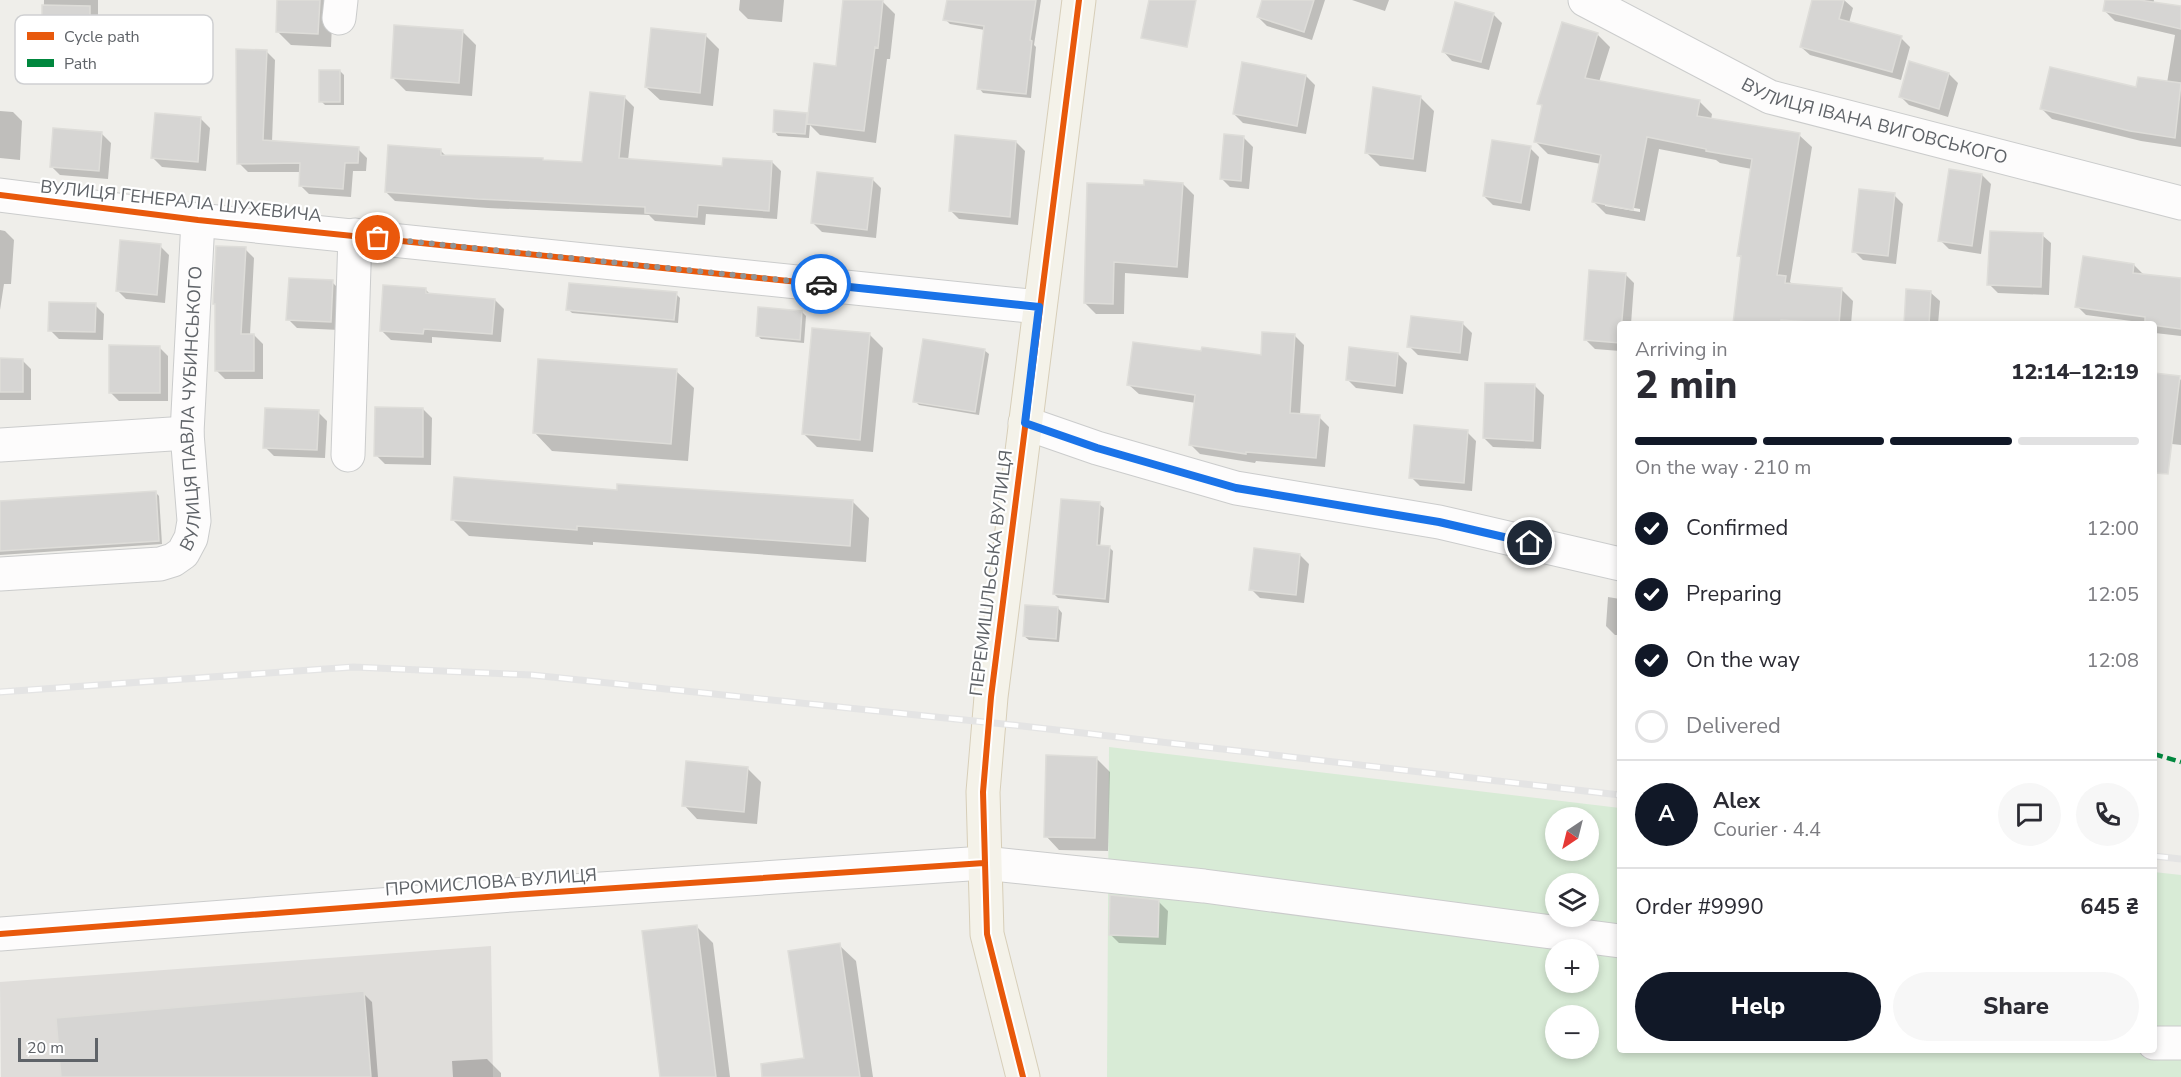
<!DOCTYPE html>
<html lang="en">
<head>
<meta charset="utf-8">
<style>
  :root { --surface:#fff; --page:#f7f7f7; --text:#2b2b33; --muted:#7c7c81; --line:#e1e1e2; --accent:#111827 }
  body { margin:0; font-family:"Nunito Sans",sans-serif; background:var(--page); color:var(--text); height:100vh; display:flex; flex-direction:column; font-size:22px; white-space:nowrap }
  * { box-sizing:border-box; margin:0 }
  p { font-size:20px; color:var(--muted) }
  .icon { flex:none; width:33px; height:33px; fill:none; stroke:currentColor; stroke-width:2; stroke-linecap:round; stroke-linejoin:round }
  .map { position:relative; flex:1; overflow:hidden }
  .details { position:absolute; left:1617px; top:321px; width:540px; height:732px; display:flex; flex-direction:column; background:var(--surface); border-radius:6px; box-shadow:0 3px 9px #0003 }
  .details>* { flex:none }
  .needle { width:39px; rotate:215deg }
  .controls { position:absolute; left:1545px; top:807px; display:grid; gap:12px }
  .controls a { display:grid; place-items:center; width:54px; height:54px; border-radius:50%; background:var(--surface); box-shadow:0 3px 9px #0003; font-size:30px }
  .scale { position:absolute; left:18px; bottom:15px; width:80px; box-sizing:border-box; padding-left:6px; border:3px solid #5f6368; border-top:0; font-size:16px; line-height:21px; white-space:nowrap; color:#5f6368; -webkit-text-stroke:4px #fff; paint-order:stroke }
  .pin { position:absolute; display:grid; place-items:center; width:51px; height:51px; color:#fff; margin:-26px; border:3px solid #fff; border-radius:50%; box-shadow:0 2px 6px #0007 }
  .courier { position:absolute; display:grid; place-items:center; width:60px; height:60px; margin:-30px; border:4px solid #1a73e8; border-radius:50%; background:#fff; color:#222; box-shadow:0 2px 8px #0007 }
  .overview em { font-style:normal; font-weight:800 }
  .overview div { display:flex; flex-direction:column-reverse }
  .overview { display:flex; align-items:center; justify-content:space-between; height:102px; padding:0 18px }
  h1 { font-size:39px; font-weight:800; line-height:45px }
  .bar { display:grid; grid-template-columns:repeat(4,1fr); gap:9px 6px; align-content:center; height:72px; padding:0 18px }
  .bar i { height:8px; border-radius:4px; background:var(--line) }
  .bar .current { background:var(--accent) }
  .bar p { grid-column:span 4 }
  .line { display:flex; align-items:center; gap:15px; padding:0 18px; border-top:2px solid var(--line) }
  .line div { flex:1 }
  .round { display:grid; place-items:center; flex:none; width:63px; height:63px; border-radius:32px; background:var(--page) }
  ol { padding:0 18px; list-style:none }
  li { display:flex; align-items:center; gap:18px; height:66px }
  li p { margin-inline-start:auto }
  li .icon { padding:6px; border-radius:50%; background:var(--accent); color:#fff; stroke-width:4 }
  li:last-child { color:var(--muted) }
  li i { width:33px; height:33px; border:3px solid var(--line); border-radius:50% }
  .action { display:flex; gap:12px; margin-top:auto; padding:12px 18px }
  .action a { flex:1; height:69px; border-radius:36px; background:var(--accent); color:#fff; font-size:24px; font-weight:800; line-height:69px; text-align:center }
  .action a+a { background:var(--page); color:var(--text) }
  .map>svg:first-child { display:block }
  .industrial { fill:#dfddda }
  .green { fill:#d8ebd6; fill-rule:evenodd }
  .shadow { fill:#0003; fill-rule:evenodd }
  .building { fill:#d6d5d3; stroke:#deddd9; stroke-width:1.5 }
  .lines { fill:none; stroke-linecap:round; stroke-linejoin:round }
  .minor-casing { stroke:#cbcccc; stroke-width:35 }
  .major-casing { stroke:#d7ceb8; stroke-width:35 }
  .minor { stroke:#fdfcfc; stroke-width:33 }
  .major { stroke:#f4f2e9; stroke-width:33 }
  .rail-casing { stroke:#e4e4e4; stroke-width:7 }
  .rail { stroke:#fff; stroke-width:4.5; stroke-dasharray:14; stroke-linecap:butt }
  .quiet { stroke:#00873e; stroke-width:4.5; stroke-dasharray:9 4.5; stroke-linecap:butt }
  .cycleway-casing { stroke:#fff; stroke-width:10 }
  .cycleway { stroke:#e8590c; stroke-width:6 }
  .done { stroke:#919496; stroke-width:6; stroke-dasharray:0 10.8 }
  .route { stroke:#1a73e8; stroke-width:8 }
  .labels { text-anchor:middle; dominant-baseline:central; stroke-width:4.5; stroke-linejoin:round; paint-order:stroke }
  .street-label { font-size:18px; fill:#5f6368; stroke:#fff }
  .key { fill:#fff; stroke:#cfd0d2; stroke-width:1.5 }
  .key-label { font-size:16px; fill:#5f6368 }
</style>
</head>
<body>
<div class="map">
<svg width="2181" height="1077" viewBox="0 0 2181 1077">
  <rect width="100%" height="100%" fill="#efeeea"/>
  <path class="industrial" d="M491,946L493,1077H1L0,982Z"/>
  <path class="green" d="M1109,747L1620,808V1050H2154V872L2181,875V1077H1107ZM1556,818H1588V850H1556ZM1556,884H1588V916H1556ZM1556,950H1588V982H1556ZM1556,1016H1588V1048H1556Z"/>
  <path class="shadow" d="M44,0H98V57H52L43,48Z
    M278,0H333L331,47L291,45L277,31Z
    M740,0H784L782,22L748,19L739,10Z
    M844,0L883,2L895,14L890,59H887L876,143L820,135L810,125L809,138L778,136L774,131L806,114L809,117L837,68Z
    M948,0H1041L1034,45L1036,47L1031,98L983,93L979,88L985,30L950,24L945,19Z
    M1264,0H1325L1312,40L1267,26L1258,17Z
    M1352,0H1389L1385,11Z
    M1814,0H1844L1853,8L1849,23L1901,38L1910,47L1901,80L1810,55L1801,47Z
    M2106,0H2154L2153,4L2181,8V147L2141,141L2052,119L2042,109L2167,83L2175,35L2115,21L2104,10Z
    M1493,14L1502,23L1489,70L1452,61L1444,52Z
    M462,31L476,45L472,96L406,91L392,77Z
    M1597,34L1610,47L1599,82L1700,102L1712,114L1711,120L1799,135L1812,147L1790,282L1794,286L1841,289L1853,301L1851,324H1734L1742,259L1738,255L1752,169L1720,163L1716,160L1659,149L1645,221L1606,214L1593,201L1601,164L1548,154L1536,142L1543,107L1539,103ZM1605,203L1640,209V212L1605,206Z
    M705,35L719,49L713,106L660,100L646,87Z
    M266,51L275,60L272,142L358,149L367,158L366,171H353L351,197L309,194L300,185L301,172H248L239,163Z
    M340,71L344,75V105H325L321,101Z
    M1949,74L1958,83L1948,117L1909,105L1900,96Z
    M1306,76L1315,85L1306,134L1243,123L1234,114Z
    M1420,97L1434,111L1426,172L1380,166L1367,153Z
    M625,98L634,107L628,160L723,168L772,162L781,171L777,219L706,214L705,225L655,221L649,215L488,208L395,201L386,192L440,150L447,157L584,164Z
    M0,111L13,112L22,121L20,160L0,158Z
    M201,119L210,128L206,171L162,167L153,158Z
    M102,134L111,143L108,179L60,175L51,166Z
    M1244,138L1253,147L1249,189L1230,187L1221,178Z
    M1016,142L1025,151L1018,225L959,219L950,210Z
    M1530,148L1539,157L1530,211L1493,205L1484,196Z
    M1982,175L1991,184L1981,254L1949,249L1940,240Z
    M872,179L881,188L876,238L822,232L813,223Z
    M1183,184L1194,195L1188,278L1125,273L1124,314H1096L1085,303L1145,187Z
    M1894,195L1903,204L1896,264L1863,260L1854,251Z
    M0,230L5,231L14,240L11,284H4L0,310Z
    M2042,235L2051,243L2049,295L1998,293L1989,284Z
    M160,246L169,255L165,303L126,299L117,290Z
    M245,249L254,258L250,335H254L263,344V379H225L216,370Z
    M2134,265L2143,274L2181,280V336L2155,333L2154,324L2086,315L2077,306Z
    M1625,274L1634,283L1631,324H1620V351L1595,349L1586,340Z
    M332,282L341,291L339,330L297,328L288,319Z
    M426,290L431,295L495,300L504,309L501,342L432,337V343L391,340L382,331Z
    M1931,293L1940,301L1938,324H1905Z
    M676,294L680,298L678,323L572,313L568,309Z
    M95,305L104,314L103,340L59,339L50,330Z
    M802,312L806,316L804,343L761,339L757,335Z
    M1463,324L1472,333L1468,361L1418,355L1409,346Z
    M870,335L883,348L873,452L817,447L803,433Z
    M1294,335L1304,345L1300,415L1319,417L1329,427L1325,467L1256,461L1255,463L1200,454L1191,445L1196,403L1139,394L1129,385L1262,357Z
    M159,347L168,356V401H119L110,392Z
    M984,350L989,354L979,415L919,405L915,401Z
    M1398,354L1407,363L1403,394L1356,388L1347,379Z
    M0,360H22L31,369V400H0Z
    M676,371L694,388L688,461L552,451L535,433Z
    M2154,375L2179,378L2181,380V445L2154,442Z
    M1535,386L1544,395L1541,449L1493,447L1484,438Z
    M423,409L432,418L431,465L385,464L376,455Z
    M318,412L327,421L325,458L274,456L265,447Z
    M1467,432L1476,441L1472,491L1420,486L1411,477Z
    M618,491L853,502L869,518L866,562L593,542V545L469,536L452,519Z
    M155,492L159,496L162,544L0,555V502Z
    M1099,504L1104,508L1100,547H1109L1113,551L1109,603L1058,598L1054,594Z
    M1300,555L1309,564L1304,603L1260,598L1251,589Z
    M1608,597L1620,599V635H1615L1606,626Z
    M1058,608L1062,613L1059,642L1029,640L1024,636Z
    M1096,758L1110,772L1108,851L1059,850L1046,836Z
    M747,768L761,782L757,824L697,819L684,805Z
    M1159,902L1168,911L1166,945L1119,943L1110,934Z
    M696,926L713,943L730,1077H661Z
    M839,945L856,961L873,1077H784L806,1059Z
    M363,993L372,1002L378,1077H63Z
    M487,1059L501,1073V1077H453L452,1061Z"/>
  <path class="building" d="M277,0H320L318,34L276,32Z
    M843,0H883L878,48L875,47L864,131L807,124L814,63L836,66Z
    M947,0H1036L1030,40L1032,41L1026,94L977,89L984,26L943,20Z
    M1149,0H1196L1187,47L1141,38Z
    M1262,0H1314L1304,32L1257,17Z
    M1812,0H1844L1839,19L1902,36L1892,72L1800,47Z
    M2105,0H2139L2181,6V29L2103,11Z
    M1455,2L1494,13L1481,62L1442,52Z
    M42,5L90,6V49L42,48Z
    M1562,22L1598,33L1585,78L1700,100L1697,116L1800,133L1777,275L1786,276L1785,283L1842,288L1839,324L1781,320L1780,324H1733L1741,256H1737L1752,159L1706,151V149L1647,137L1633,210L1592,202L1601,155L1534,142L1542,105L1537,104Z
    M394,25L463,30L459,83L391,78Z
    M651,28L706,34L700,93L645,87Z
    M236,49L267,50L263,140L359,147L358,163H345L343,189L299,186L300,163L237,164Z
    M1909,61L1949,73L1939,109L1899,97Z
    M1242,62L1306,75L1297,126L1233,114Z
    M2050,67L2136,87L2138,77L2181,83L2175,138L2130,131L2040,109Z
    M319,70H340V102H319Z
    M1373,87L1421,96L1413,159L1365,153Z
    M590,92L625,96L619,158L722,166L723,158L772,161L769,211L698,205L697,217L645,213V207L478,199L385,192L388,145L441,149V155L543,158V160L582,162Z
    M774,110L807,113L805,134L773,132Z
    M155,113L201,117L198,162L151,158Z
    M53,128L102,132L99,171L50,167Z
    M1224,134L1244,136L1241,181L1220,179Z
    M955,135L1016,141L1010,217L949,211Z
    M1492,140L1531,146L1521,203L1483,196Z
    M1949,169L1982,174L1972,246L1938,241Z
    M817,172L873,178L867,230L811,223Z
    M1144,180L1183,183L1177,267L1114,262L1113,304L1084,303L1087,183L1144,185Z
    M1859,189L1895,193L1888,256L1852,252Z
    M1990,231L2043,233L2041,287L1987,285Z
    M120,240L161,244L157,295L116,291Z
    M216,246L246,247L241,334H254V371H215V304H213Z
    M2083,256L2134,264L2133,273L2181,278V329L2145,324V317L2075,307Z
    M1589,270L1626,273L1620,343L1584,340Z
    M289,278L333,280L331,322L286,320Z
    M569,283L677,292L674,320L566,310Z
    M383,285L426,288V293L495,299L492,334L424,329L423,334L380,331Z
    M1906,289L1931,291L1929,324H1904Z
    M49,302L96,303L95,332L48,331Z
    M758,307L802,311L800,340L756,336Z
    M1411,316L1463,322L1460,353L1407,347Z
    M812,328L870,333L860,440L802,434Z
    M1262,332L1295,334L1290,413L1320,415L1316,458L1246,452V454L1189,445L1195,395L1127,385L1133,342L1201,351L1202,347L1261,355Z
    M923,339L985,349L975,412L913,402Z
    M109,345L160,346V393H109Z
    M1349,347L1398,353L1395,386L1346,380Z
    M0,358L23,359V392H0Z
    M538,359L677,369L671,444L533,433Z
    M2154,373L2180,376L2168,474L2154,473Z
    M1485,383L1535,384L1533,441L1483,438Z
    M375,407L423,408V457L374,456Z
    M265,408L319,410L317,450L263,448Z
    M1414,425L1468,430L1464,483L1409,478Z
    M454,477L617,490V484L853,500L850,546L577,526V530L451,520Z
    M156,491L159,541L0,551V501Z
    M1061,499L1100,502L1097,545L1110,546L1105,599L1053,594Z
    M1254,548L1300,554L1296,595L1249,590Z
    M1025,605L1058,607L1056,639L1023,636Z
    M1046,755L1097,757L1095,838L1044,837Z
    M686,761L748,767L744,812L682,806Z
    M1110,895L1159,900L1158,937L1109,935Z
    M697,925L716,1077H660L642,931Z
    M840,943L860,1077H762L761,1064L804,1058L788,951Z
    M364,991L371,1077H61L56,1018Z"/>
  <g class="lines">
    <g class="minor-casing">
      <g id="minor">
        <path id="s1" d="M1585,0L1770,97L2181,203"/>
        <path d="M339,18L341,0"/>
        <path d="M0,195L198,220L1039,307"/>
        <path d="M1025,423L1097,448L1236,488L1439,522L1620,564"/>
        <path d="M0,445L187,433"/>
        <path d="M348,455L355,235"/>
        <path id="s2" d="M0,574L160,564L173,560L183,553L191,538L194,521L187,433L198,220"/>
        <path d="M0,934L512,895L984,863L1204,886L1620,941"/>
        <path d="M2154,1043H2181"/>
      </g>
    </g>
    <g class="major-casing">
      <path id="major" d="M1023,1077L987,934L983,792L991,697L1079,0"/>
    </g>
    <use href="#minor" class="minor"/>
    <use href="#major" class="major"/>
    <g class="rail-casing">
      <path id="rail" d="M0,692L353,667L532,675L1022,726L1620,795
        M2154,856L2181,859"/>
    </g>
    <use href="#rail" class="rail"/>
    <path class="quiet" d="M2154,754L2181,762"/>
    <g class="cycleway-casing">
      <path id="cycleway" d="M0,195L198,220L1039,307
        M0,934L512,895L984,863
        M1023,1077L987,934L983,792L991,697L1079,0"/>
    </g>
    <use href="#cycleway" class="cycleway"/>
  </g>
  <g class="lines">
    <path class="done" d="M378,238L821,284"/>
    <path class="route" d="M821,284L1039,307L1025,423L1097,448L1236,488L1439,522L1530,543"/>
  </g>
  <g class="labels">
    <g class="street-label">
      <text stroke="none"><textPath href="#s1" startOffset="316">ВУЛИЦЯ ІВАНА ВИГОВСЬКОГО</textPath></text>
      <text transform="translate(181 201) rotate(6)">ВУЛИЦЯ ГЕНЕРАЛА ШУХЕВИЧА</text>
      <text stroke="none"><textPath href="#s2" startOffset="333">ВУЛИЦЯ ПАВЛА ЧУБИНСЬКОГО</textPath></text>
      <text transform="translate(991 573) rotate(-83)">ПЕРЕМИШЛЬСЬКА ВУЛИЦЯ</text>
      <text transform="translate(491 882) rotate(-4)">ПРОМИСЛОВА ВУЛИЦЯ</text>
    </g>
  </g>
  <rect x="15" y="15" width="198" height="69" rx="9" class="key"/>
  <rect x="27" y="32" width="27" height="8" fill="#e8590c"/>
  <rect x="27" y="59" width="27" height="8" fill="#00873e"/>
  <g class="key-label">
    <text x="64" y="42">Cycle path</text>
    <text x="64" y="69">Path</text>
  </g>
</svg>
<div class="controls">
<a><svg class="needle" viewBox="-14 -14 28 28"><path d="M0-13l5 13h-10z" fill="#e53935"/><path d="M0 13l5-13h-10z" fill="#7c7c81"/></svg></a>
<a><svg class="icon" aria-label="layers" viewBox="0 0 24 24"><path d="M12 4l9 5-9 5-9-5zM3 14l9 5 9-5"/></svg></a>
<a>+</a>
<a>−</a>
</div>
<div class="scale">20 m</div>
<div class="pin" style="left:378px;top:238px;background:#ea580c"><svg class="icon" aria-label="bag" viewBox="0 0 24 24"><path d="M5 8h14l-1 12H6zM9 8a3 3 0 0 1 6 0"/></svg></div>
<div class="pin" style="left:1530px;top:543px;background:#1f2937"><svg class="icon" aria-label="home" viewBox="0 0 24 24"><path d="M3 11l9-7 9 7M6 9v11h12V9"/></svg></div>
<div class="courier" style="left:821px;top:284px"><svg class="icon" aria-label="car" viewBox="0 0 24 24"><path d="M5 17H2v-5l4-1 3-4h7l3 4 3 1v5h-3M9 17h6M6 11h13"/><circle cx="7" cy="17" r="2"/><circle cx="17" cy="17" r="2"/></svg></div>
<section class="details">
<div class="overview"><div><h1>2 min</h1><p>Arriving in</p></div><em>12:14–12:19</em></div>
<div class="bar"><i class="current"></i><i class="current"></i><i class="current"></i><i></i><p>On the way · 210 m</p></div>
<ol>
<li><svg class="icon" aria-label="check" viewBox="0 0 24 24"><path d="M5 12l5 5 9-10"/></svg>Confirmed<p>12:00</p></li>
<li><svg class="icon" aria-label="check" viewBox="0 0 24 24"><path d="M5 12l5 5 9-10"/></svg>Preparing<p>12:05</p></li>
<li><svg class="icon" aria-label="check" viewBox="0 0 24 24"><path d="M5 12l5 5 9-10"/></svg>On the way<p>12:08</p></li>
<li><i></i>Delivered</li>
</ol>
<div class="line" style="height:108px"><b class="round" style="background:var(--accent);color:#fff">A</b><div><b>Alex</b><p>Courier · 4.4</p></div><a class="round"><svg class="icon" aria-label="chat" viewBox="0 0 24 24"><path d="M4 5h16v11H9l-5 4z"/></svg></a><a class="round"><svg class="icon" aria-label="phone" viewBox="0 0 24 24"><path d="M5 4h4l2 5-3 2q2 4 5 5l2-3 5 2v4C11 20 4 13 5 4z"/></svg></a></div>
<div class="line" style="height:78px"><div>Order #9990</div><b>645 ₴</b></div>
<div class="action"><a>Help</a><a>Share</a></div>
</section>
</div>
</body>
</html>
